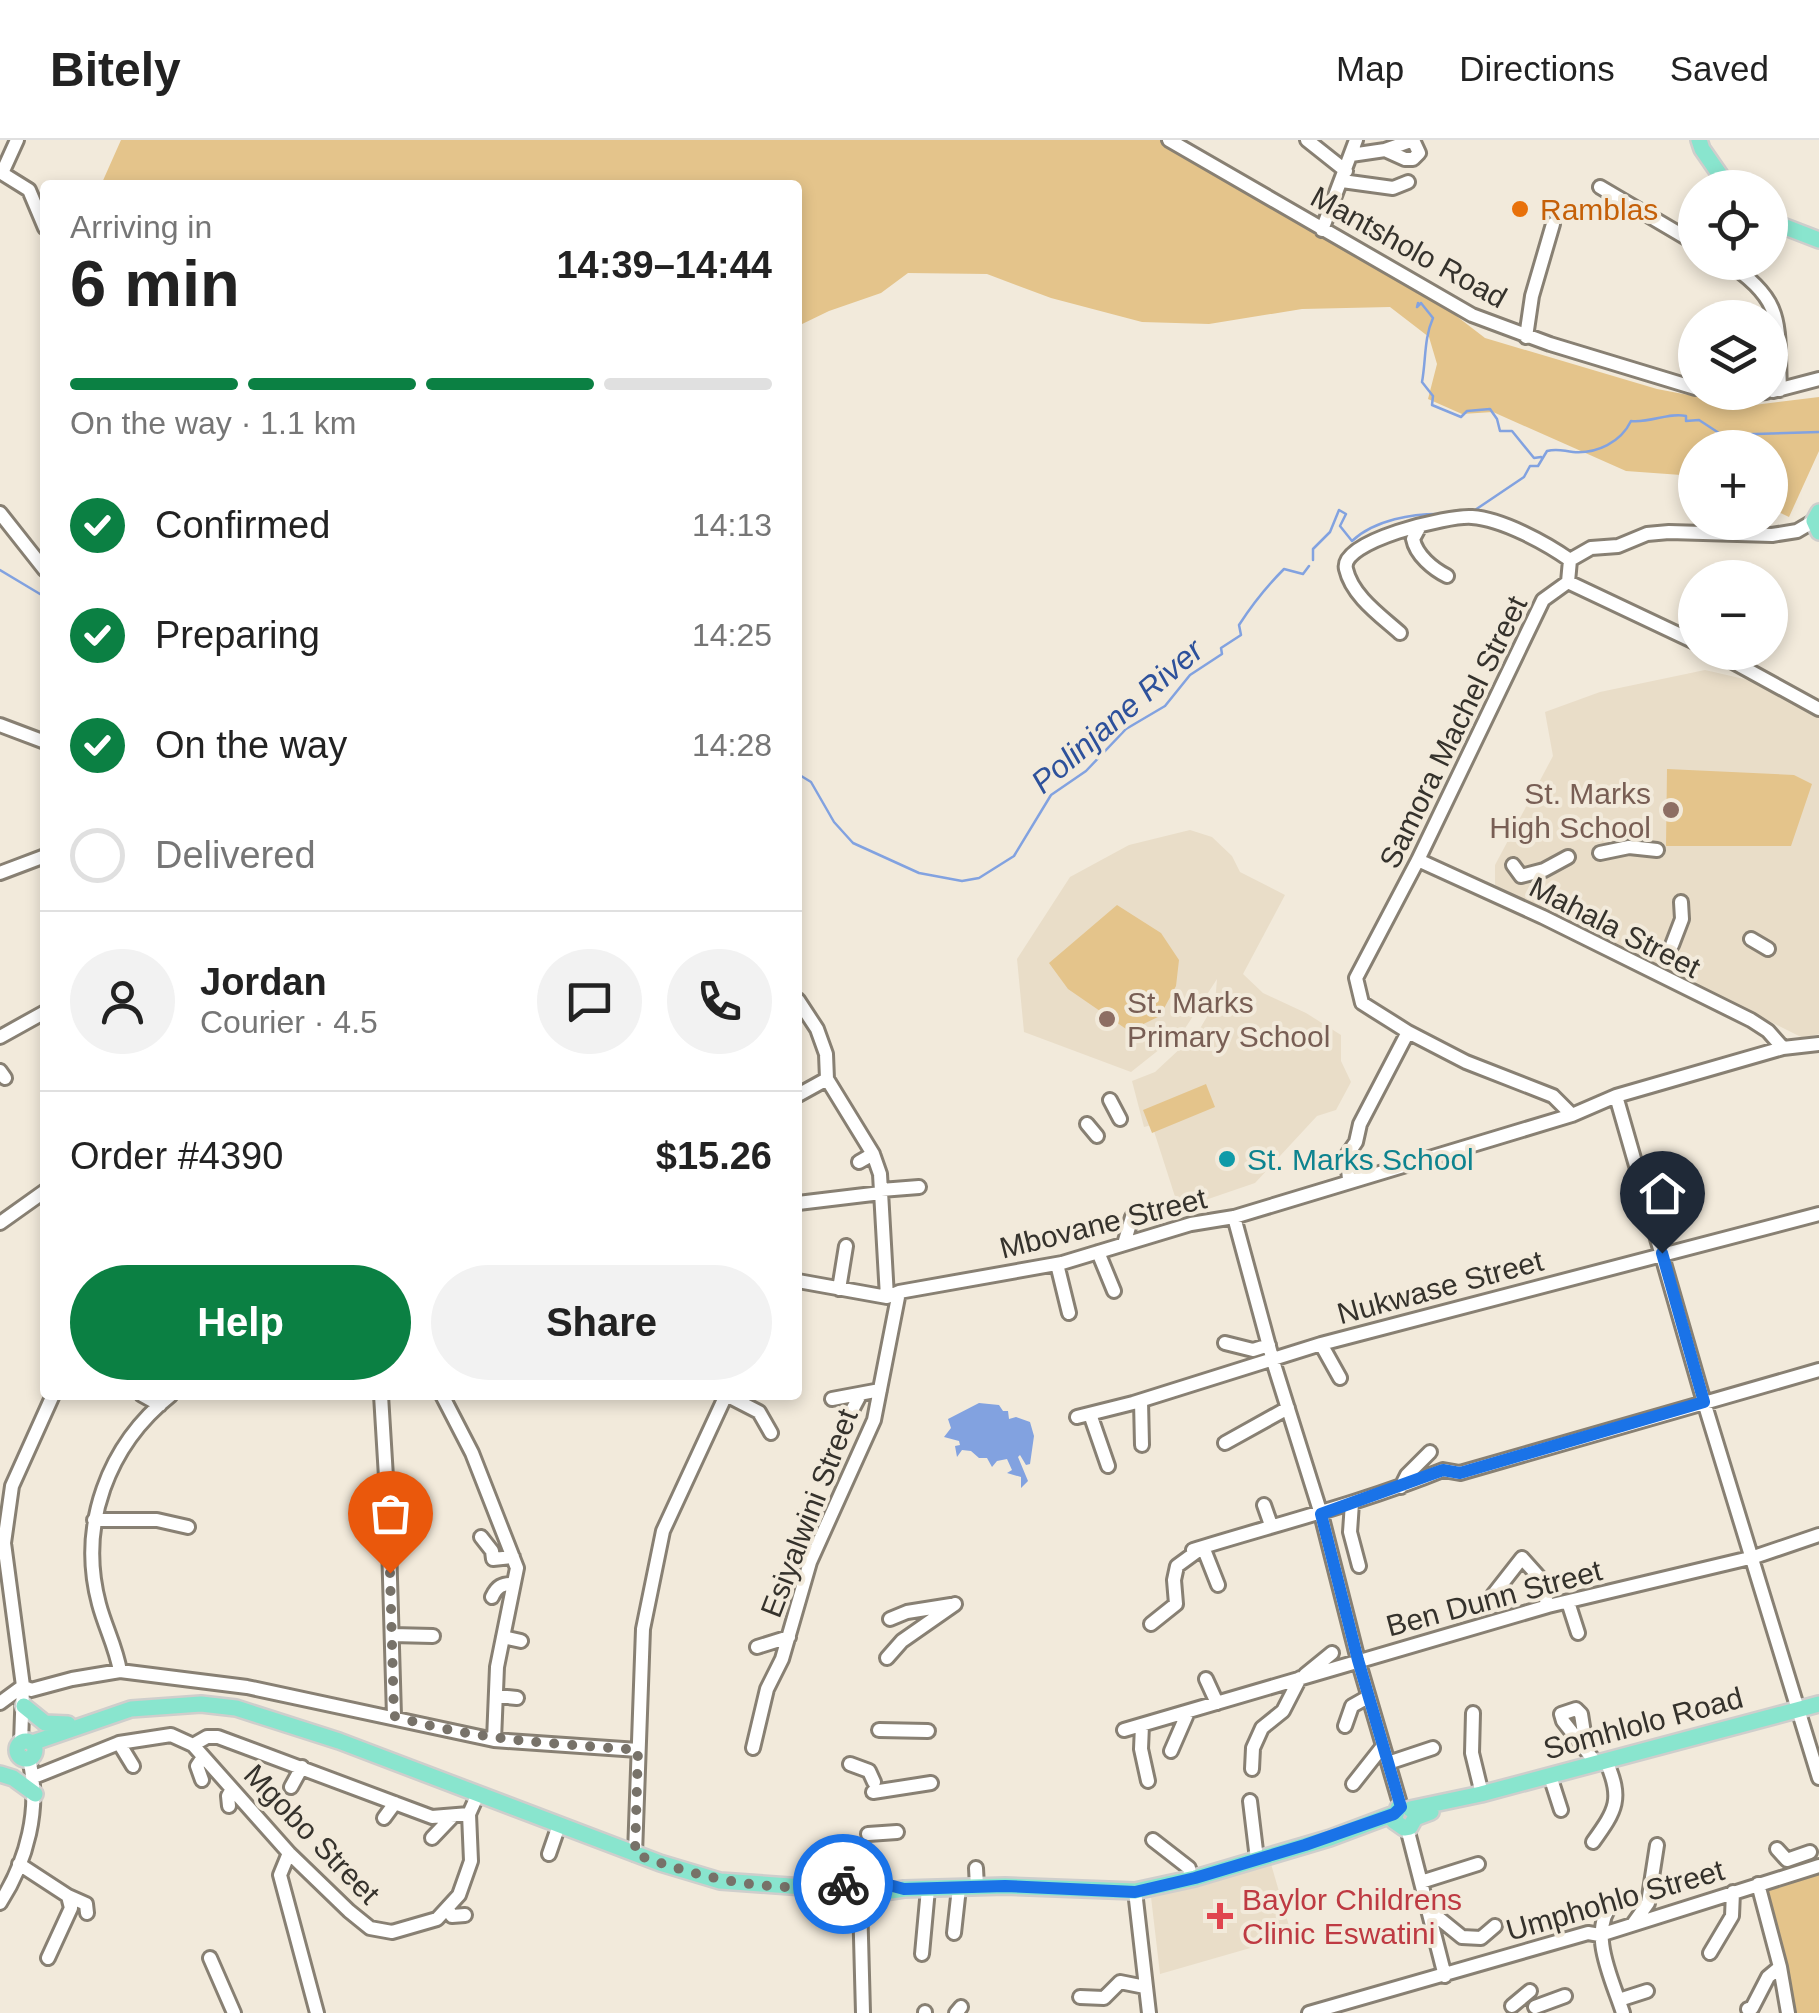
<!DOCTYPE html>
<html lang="en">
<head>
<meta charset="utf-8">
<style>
  :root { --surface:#fff; --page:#f2f2f2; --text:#222; --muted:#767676; --line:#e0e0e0; --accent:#0b8043 }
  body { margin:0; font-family:Helvetica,sans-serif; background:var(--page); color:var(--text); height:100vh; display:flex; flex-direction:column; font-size:38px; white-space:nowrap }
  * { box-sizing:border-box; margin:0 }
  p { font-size:32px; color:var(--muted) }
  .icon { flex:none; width:55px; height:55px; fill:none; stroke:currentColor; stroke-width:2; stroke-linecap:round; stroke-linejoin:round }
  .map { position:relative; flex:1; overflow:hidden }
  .panel { position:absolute; left:40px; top:40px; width:762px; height:1220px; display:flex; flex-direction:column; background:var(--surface); border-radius:10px; box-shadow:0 5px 15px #0003 }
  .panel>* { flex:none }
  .tools { position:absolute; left:1678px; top:30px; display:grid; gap:20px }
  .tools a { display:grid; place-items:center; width:110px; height:110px; border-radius:50%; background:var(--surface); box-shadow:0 5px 15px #0003; font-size:50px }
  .pin { position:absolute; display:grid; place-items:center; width:85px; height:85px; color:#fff; margin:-102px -42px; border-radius:50% 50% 50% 0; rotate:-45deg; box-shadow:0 0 10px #0007 }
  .pin .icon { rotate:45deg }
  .courier { position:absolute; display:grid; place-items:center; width:100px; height:100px; margin:-50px; border:8px solid #1a73e8; border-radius:50%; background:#fff; color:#222; box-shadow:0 2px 12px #0007 }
  .headline em { font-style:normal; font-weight:700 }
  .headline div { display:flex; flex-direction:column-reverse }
  .headline { display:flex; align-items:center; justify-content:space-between; height:170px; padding:0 30px }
  h1 { font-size:65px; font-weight:700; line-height:75px }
  .bar { display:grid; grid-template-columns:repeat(4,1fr); gap:15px 10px; align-content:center; height:120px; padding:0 30px }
  .bar i { height:12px; border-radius:8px; background:var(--line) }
  .bar .current { background:var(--accent) }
  .bar p { grid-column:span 4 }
  .line { display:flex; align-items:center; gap:25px; padding:0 30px; border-top:2px solid var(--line) }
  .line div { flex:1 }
  .round { display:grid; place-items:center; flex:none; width:105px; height:105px; border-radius:52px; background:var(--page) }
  ol { padding:0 30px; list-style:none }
  li { display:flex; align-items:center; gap:30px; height:110px }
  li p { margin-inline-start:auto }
  li .icon { padding:10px; border-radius:50%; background:var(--accent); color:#fff; stroke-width:4 }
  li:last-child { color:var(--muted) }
  li i { width:55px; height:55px; border:5px solid var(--line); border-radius:50% }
  .cta { display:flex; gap:20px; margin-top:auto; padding:20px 30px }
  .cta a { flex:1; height:115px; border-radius:60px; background:var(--accent); color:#fff; font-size:40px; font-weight:700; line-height:115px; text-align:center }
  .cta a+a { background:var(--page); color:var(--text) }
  header { display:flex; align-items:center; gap:60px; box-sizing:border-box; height:140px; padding:0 50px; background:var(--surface); border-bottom:2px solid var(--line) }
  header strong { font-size:48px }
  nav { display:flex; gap:55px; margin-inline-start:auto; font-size:35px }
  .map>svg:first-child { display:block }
  .built { fill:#e9ddc8 }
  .green { fill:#e4c48b }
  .water { fill:#82a2e0 }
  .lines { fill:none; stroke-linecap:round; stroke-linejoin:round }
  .stream { stroke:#82a2e0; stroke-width:2.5 }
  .minor-casing { stroke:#888073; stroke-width:18 }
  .major-casing { stroke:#cfcecc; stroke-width:20 }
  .minor { stroke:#fff; stroke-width:12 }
  .major { stroke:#89e5ce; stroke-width:15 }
  .done { stroke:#777269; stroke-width:10; stroke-dasharray:0 18 }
  .route { stroke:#1a73e8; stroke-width:12 }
  .food-dot { fill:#e8710a; stroke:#f2eadb; stroke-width:4 }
  .education-dot { fill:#8d6e63; stroke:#f2eadb; stroke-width:4 }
  .culture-dot { fill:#0f9aa8; stroke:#f2eadb; stroke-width:4 }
  .health-dot { fill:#e0444e; stroke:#f2eadb; stroke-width:4 }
  .labels { text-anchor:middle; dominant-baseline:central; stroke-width:8; stroke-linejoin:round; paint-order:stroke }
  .food-label { font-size:30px; fill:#c56008; stroke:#f2eadb; text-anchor:start }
  .street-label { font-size:30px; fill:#35322c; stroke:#f2eadb }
  .education-label { font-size:30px; fill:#785e54; stroke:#f2eadb; text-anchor:end }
  .culture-label { font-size:30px; fill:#0d838f; stroke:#f2eadb; text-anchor:start }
  .health-label { font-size:30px; fill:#be3a42; stroke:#f2eadb; text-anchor:start }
  .water-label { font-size:32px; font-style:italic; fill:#2d519b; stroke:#f2eadb }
</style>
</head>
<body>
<header>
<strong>Bitely</strong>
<nav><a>Map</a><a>Directions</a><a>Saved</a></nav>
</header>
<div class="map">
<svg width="1819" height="1873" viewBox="0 0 1819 1873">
  <rect width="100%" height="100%" fill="#f2eadb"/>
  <path class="built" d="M1705,530L1757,542L1819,572V894L1803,898L1495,745V725L1553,616L1545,572L1600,552Z
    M1190,690L1212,697L1232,716L1240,732L1285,755L1243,834L1263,853L1306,873L1341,895V921L1351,942L1336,970L1317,976L1255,1043L1179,1069L1152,985L1144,987L1132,941L1155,932L1198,892L1215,863L1217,839L1184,890L1131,932L1024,892L1017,819L1070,737L1129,705Z
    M1271,1724L1292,1796L1160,1834L1151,1757L1202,1746Z"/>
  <path class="green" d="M121,0H1169L1403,135L1485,198L1657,249L1746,266L1819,257V311L1789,377L1770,368V308H1695V336L1626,331L1493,272L1462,274L1428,259L1437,224L1429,197L1390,167L1302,169L1209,184L1142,182L1051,158L987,134L908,133L881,153L829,171L798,186V45H101Z
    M1667,629L1794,635L1812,644L1791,706H1666Z
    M1117,765L1161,793L1179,820L1176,846L1160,876L1129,891L1068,849L1049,823Z
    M1206,944L1215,967L1152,993L1143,970Z
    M1819,1726V1873H1788L1758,1745Z"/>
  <path class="water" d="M979,1263L999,1265L1003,1271H1008L1009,1279L1016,1277L1030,1282L1034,1296L1030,1324L1026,1325L1020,1315L1018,1317L1028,1341L1021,1348V1337L1007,1333L1012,1330L1007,1319L997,1321L992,1327L987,1318H979L971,1311L962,1310L957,1317L955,1306L960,1305L959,1301L944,1297L951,1288L948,1279Z"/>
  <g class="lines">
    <path class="stream" d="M1418,163L1417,167L1421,163L1433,178C1424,198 1426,220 1422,242L1433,256L1432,265L1461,277L1467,271L1490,269L1497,279L1500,291H1512L1534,318L1541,317
      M1475,370L1524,337L1530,326H1538L1547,311C1558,308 1563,311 1573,312C1597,314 1621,302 1631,281C1651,283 1669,272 1686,276V281L1699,280L1722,295L1819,292
      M1313,420V409L1330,392L1339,370L1346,374L1340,386L1352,401C1374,380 1413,373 1444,374
      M0,430L45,457
      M798,634L811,642L834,682L853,703L919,733L962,741L979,738L1014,716L1051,655L1086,631L1126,589L1165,566L1190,535L1222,514L1221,508L1241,495L1239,485C1252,465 1267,446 1284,429L1303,434L1309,426"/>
    <g class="minor-casing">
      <path id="minor" d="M1169,0L1472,175L1550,204L1695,248
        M1307,0L1346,31
        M1351,15L1385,10L1405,19H1413L1419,13L1413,0L1385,10
        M0,32L29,50L45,88
        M2,33L17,0
        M1342,41L1393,48L1408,42
        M1600,47L1695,103
        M1322,90L1356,0
        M1726,122C1787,161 1777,185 1780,250
        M1526,197L1532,156L1553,84
        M1773,251L1819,239
        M1710,252L1725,256L1766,252
        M0,373L45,430
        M1419,388L1413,399C1416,415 1433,429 1447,436
        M1568,442L1695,502
        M1400,493C1381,476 1352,456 1346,429C1339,401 1449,375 1472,377C1502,379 1546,403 1570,420
        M1715,512L1819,569
        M0,585L45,602
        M1600,713L1629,707L1657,710
        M1418,720L1543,777L1751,880L1768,891L1783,908
        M1513,725L1521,736L1544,730L1568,717
        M0,733L45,716
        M1751,799L1768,809
        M1672,805L1682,779L1681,762
        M798,860L817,889L826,914L827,939L873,1014L880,1034L887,1157
        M0,897L45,872
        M0,931L5,938
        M798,955L827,939
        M1616,956L1704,1262L1819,1638
        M1110,960L1120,979
        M1572,975L1553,956L1466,922L1408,892L1362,863L1356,838L1418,720L1543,460L1568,442L1570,420L1591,408L1618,406L1647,394L1669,392L1772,395L1797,391L1814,381
        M1087,984L1097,996
        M859,1022L873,1014
        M1349,1040L1347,1015L1356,1002L1360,984L1408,892
        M881,1050L919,1047
        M798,1063L881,1053
        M1234,1077L1273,1221L1321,1374L1358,1520L1401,1667
        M0,1083L45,1051
        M1124,1104L1132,1077
        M1098,1112L1114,1151
        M1057,1124L1069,1173
        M798,1141L887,1157L899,1152L1062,1123L1191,1084L1234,1077L1572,975L1616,956L1783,908L1819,904
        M839,1149L846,1106
        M1225,1203L1253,1210L1269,1205
        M1321,1204L1340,1238
        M142,1255L160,1265
        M381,1255L388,1370L394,1576
        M442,1255L472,1313L517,1428L497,1527L494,1600
        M726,1255L759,1272L771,1293
        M832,1259L880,1250
        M1141,1261L1142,1305
        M850,1274L860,1255
        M1090,1274L1108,1326
        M1077,1277L1133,1263L1321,1204L1819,1074
        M1225,1303L1288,1268
        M1401,1347L1407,1335L1430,1312
        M1352,1363L1350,1392L1359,1426
        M1264,1365L1271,1385
        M94,1380H157L188,1387
        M481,1397L492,1411L493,1419L513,1417
        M1193,1410C1277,1384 1362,1363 1443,1330L1460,1333L1819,1230
        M1493,1455L1522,1418L1539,1437L1548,1466
        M492,1457C497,1446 502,1444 513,1444
        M1568,1462L1578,1493
        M890,1479L907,1472L951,1465
        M1151,1484L1176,1464L1174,1440L1177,1426L1203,1407L1218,1445
        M392,1495L433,1496
        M503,1497L521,1501
        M757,1507L789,1497
        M887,1518L902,1501L955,1464
        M120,1531C116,1507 105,1487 99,1464C78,1385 108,1305 171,1255
        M1305,1535L1332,1513
        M1206,1539L1217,1563
        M23,1546L31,1550L72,1539L120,1531L247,1547L494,1600L638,1610
        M496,1556L517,1558
        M0,1563L23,1546
        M1473,1573L1472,1613L1482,1654
        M1142,1585L1141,1609L1148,1641
        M1345,1586L1352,1566L1368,1557
        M879,1590L928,1591
        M1124,1590L1548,1466L1754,1417L1819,1395
        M21,1603L23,1546L4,1403L12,1346L53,1255
        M119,1603L133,1626
        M193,1605L207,1597H218L432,1677L469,1674
        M1586,1606L1581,1574L1576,1569L1561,1574L1563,1581L1596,1623
        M753,1608L767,1549L782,1519L810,1422L874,1280L899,1152
        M1171,1611L1188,1572
        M1388,1623L1433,1608
        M850,1624L869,1631L874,1642
        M1252,1629L1253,1608L1262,1588L1283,1571L1300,1538
        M1550,1636L1561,1670
        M34,1637L119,1603L171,1595L193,1605L289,1713L349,1771L370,1788L392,1792L437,1779L459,1755L471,1721L469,1674L478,1654
        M202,1640L197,1626L203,1617
        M1353,1644L1383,1606
        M291,1647L302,1627
        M873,1652L931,1643
        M1250,1661L1257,1719
        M229,1666L228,1656L232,1649
        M384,1678L395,1663
        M1407,1688L1445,1836
        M868,1694L897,1692
        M432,1698L453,1676
        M1153,1700L1189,1728L1191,1739
        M1593,1702C1616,1670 1623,1659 1606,1621
        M1777,1709L1787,1720L1810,1712
        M289,1713L280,1735L317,1873
        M549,1714L559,1685
        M635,1714L643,1489L663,1391L726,1255
        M19,1724L68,1756L71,1768L48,1818
        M976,1728L977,1747
        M1421,1742L1478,1724
        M1758,1744L1780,1827L1788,1873
        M1135,1751L1149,1873
        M68,1756L86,1764L87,1773
        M860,1760L863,1873
        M1614,1762C1586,1790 1613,1841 1623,1873
        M0,1763C27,1721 41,1668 29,1619
        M447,1769L452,1776L465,1775
        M1430,1771L1462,1797L1481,1798L1495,1786
        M1633,1784L1648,1763L1657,1705
        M954,1793L959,1748
        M1710,1813L1732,1776L1733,1752
        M922,1814L928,1749
        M210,1818L234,1873
        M1080,1857L1104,1858L1120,1842L1145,1847
        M1619,1860L1647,1851
        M1512,1866L1530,1851
        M1535,1867L1565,1856
        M1748,1869L1752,1868L1768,1837L1780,1827
        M925,1872V1873
        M956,1873L961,1867
        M1309,1873L1588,1793L1600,1795L1819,1726"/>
    </g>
    <g class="major-casing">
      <path id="major" d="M1699,0L1702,9L1729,48
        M1770,81L1819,100
        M1819,372L1814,381L1819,392
        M24,1566L45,1583L68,1584
        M17 1610a9 9 0 1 1 18 0a9 9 0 1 1-18 0Z
        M32,1603L131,1569L201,1564L236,1568L339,1601L660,1723L720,1741L818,1748L852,1743L863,1738L869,1740L873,1748L869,1757L860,1760L818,1748
        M0,1634L13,1638L35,1654
        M1398,1668L1394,1681L1404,1688L1410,1687L1415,1678L1431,1672
        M1410,1669L1481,1654L1819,1564
        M871,1754L904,1749L1005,1746L1135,1751L1195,1738L1330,1698L1394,1674"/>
    </g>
    <use href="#minor" class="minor"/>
    <use href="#major" class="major"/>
  </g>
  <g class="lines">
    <path class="done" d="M390,1433L394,1576C477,1601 552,1603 638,1610L635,1714C702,1739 771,1754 843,1744"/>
    <path class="route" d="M843,1744L863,1738L904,1749L1005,1746L1135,1752L1195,1738L1305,1705L1394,1674L1401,1667L1358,1520L1321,1374L1443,1330L1460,1333L1704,1262L1662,1113"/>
  </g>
  <circle class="food-dot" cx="1520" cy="69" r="10"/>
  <g class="education-dot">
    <circle cx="1671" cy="670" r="10"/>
    <circle cx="1107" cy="879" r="10"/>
  </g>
  <circle class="culture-dot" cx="1227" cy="1019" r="10"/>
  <path class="health-dot" d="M1215 1761h10v10h10v10h-10v10h-10v-10h-10v-10h10z"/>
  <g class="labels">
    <g class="food-label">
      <text x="1540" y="69">Ramblas</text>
    </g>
    <g class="street-label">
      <text transform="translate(1409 107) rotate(29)">Mantsholo Road</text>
      <text transform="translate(1453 592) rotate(-64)">Samora Machel Street</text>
      <text transform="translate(1615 787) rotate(27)">Mahala Street</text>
      <text transform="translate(1103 1083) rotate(-14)">Mbovane Street</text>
      <text transform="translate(1440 1147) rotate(-15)">Nukwase Street</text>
      <text transform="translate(809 1373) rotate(-69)">Esiyalwini Street</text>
      <text transform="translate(1494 1458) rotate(-15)">Ben Dunn Street</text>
      <text transform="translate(1643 1583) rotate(-15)">Somhlolo Road</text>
      <text transform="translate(312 1694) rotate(46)">Mgobo Street</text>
      <text transform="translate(1615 1760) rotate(-16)">Umphohlo Street</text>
    </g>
    <g class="education-label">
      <text x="1651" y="653">St. Marks<tspan x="1651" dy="34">High School</tspan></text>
      <text x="1127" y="862" text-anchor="start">St. Marks<tspan x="1127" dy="34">Primary School</tspan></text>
    </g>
    <g class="culture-label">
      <text x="1247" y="1019">St. Marks School</text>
    </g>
    <g class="health-label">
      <text x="1242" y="1759">Baylor Childrens<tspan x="1242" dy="34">Clinic Eswatini</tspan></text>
    </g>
    <g class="water-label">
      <text transform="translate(1117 576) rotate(-41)">Polinjane River</text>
    </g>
  </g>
</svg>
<div class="tools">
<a><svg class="icon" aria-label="locate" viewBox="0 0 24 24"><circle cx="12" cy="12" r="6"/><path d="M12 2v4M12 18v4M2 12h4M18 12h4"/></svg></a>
<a><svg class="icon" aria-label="layers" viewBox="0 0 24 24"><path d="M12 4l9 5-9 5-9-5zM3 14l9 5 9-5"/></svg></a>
<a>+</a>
<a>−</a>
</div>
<div class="pin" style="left:390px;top:1433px;background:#ea580c"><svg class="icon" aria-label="bag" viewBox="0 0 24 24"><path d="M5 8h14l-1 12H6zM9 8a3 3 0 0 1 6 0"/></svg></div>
<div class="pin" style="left:1662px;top:1113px;background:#1f2937"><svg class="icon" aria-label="home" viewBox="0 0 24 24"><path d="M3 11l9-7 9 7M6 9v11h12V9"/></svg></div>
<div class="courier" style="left:843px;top:1744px"><svg class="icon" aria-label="bike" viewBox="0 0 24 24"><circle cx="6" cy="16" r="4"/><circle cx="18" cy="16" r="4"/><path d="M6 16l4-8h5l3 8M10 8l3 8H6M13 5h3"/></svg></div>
<section class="panel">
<div class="headline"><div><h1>6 min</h1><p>Arriving in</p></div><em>14:39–14:44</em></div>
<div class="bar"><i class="current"></i><i class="current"></i><i class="current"></i><i></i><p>On the way · 1.1 km</p></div>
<ol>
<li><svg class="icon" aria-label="check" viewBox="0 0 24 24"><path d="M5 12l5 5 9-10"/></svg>Confirmed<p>14:13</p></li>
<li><svg class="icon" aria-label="check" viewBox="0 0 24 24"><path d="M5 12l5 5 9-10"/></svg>Preparing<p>14:25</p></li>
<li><svg class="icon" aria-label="check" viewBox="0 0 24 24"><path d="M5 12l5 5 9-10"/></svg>On the way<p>14:28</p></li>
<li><i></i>Delivered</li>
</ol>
<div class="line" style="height:180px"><a class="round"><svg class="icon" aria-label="person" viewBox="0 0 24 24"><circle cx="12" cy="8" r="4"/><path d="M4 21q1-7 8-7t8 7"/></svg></a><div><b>Jordan</b><p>Courier · 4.5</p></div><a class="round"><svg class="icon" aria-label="chat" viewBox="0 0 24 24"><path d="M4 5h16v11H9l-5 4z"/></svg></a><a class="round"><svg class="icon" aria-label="phone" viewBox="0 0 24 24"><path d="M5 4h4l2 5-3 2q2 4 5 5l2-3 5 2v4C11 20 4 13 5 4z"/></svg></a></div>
<div class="line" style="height:130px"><div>Order #4390</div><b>$15.26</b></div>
<div class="cta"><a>Help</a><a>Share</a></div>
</section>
</div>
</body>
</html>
